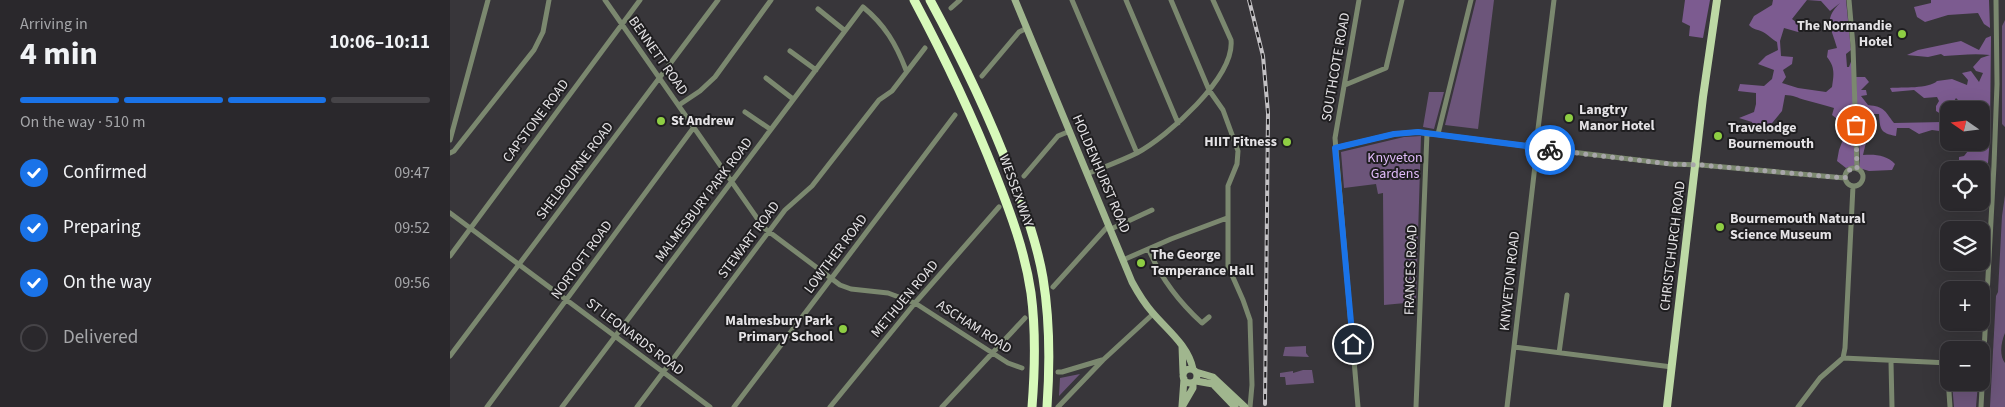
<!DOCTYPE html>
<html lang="en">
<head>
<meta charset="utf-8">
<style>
  :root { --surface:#2a282c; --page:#323034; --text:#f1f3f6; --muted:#a5a6a9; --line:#464448; --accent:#1a73e8 }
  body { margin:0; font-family:"Source Sans 3",sans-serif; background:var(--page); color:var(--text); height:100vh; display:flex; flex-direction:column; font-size:19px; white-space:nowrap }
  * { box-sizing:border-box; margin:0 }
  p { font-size:16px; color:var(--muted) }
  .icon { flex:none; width:28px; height:28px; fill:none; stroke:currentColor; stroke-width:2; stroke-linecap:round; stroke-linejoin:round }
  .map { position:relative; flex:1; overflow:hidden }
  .drawer { display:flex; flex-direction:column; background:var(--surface); width:450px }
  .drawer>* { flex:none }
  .needle { width:32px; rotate:284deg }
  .controls { position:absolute; left:1490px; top:101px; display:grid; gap:10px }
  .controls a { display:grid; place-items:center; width:50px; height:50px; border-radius:10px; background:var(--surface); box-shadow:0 5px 20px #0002,0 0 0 1px var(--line); font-size:25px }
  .pin { position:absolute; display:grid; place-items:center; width:42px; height:42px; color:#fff; margin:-21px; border:2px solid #fff; border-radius:50%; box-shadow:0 1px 5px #0007 }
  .courier { position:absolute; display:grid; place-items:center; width:50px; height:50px; margin:-25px; border:4px solid #1a73e8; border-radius:50%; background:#fff; color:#222; box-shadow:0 1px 6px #0007 }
  .headline em { font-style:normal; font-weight:700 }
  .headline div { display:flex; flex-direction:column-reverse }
  .headline { display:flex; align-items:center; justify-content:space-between; height:85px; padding:0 20px }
  h1 { font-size:32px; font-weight:700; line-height:38px }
  .bar { display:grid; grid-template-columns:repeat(4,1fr); gap:8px 5px; align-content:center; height:60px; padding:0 20px }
  .bar i { height:6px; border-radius:4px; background:var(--line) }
  .bar .on { background:var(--accent) }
  .bar p { grid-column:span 4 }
  ol { padding:0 20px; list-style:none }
  li { display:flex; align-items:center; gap:15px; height:55px }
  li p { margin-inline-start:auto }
  li .icon { padding:5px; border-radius:50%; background:var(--accent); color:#fff; stroke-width:4 }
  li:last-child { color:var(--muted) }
  li i { width:28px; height:28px; border:2px solid var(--line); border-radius:50% }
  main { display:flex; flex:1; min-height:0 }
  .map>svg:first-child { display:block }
  .green { fill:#6c557a }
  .forest { fill:#7c5b90; fill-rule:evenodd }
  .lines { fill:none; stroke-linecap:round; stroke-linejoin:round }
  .street { stroke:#7b886f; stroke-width:5 }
  .secondary { stroke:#a0b68e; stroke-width:7 }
  .primary { stroke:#bdd9a5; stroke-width:8 }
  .highway { stroke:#d7f9ba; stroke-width:9 }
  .rail-casing { stroke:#c3c1c4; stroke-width:4 }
  .rail { stroke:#1f1e20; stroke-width:2; stroke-dasharray:5.5; stroke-linecap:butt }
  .done { stroke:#a8a6aa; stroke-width:5; stroke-dasharray:0 9 }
  .route { stroke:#1a73e8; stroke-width:6 }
  .poi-dot { fill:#8ece43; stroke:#1f1e20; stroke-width:2 }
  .labels { text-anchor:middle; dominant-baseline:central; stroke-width:4; stroke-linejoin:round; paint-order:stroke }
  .poi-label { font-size:14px; font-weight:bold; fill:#e5e3e6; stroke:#1f1e20; text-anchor:start }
  .street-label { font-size:14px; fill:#e5e3e6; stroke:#1f1e20 }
  .park-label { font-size:14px; fill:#e1bbfa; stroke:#1f1e20 }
</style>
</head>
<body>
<main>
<section class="drawer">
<div class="headline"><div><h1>4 min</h1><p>Arriving in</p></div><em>10:06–10:11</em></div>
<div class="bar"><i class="on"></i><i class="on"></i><i class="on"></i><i></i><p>On the way · 510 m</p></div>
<ol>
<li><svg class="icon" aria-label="check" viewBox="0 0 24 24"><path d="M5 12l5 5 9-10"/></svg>Confirmed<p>09:47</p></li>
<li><svg class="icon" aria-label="check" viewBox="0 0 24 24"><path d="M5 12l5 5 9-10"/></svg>Preparing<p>09:52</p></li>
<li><svg class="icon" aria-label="check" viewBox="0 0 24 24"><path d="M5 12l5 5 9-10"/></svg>On the way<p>09:56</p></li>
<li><i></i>Delivered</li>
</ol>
</section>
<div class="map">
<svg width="1555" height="407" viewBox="0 0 1555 407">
  <rect width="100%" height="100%" fill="#38363a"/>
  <path class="green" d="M1026,0H1044L1028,129L995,125Z
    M1555,20V127L1552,124V26Z
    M979,92H994L984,129L973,127Z
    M971,136L966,302L934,305L933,193L928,194L926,184L894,188L891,152L954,137Z
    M1555,195V333C1551,342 1549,356 1555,363V407H1540L1546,296L1548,292L1552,216Z
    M856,346V353L859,357L833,356L835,347Z
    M853,370H862L864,383L836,385L835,377H830V373L843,371V373Z
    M630,374L609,396L610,378Z
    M1502,383H1528L1526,407H1504Z"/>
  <path class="forest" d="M1235,0H1260L1253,38L1239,36L1240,26L1232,22Z
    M1323,0H1396L1401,50L1396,54L1397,67H1399L1402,59L1406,165L1396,168L1387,161L1389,150L1394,137L1391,122L1382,115L1384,108C1375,105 1365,103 1355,100C1348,98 1343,95 1335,95L1332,111L1318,128L1303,125L1302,122L1289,118L1304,112L1306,104V93L1288,91L1290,84L1314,86L1322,79L1324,70L1308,64L1316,56L1328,50L1327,42C1321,39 1319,35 1313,32C1307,29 1303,30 1299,25L1304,16L1322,5ZM1357,0L1371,1L1380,11L1390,3C1373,20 1381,26 1387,48L1378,50L1377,57C1385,67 1384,74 1382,87L1376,92L1348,88L1332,83L1336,77L1333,70L1342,64L1343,57L1331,56L1330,41L1334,28L1348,32L1355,29L1342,19Z
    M1481,0H1539L1540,28L1534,24L1528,13L1498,15L1475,22L1467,17L1464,7L1481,3Z
    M1541,36L1540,130L1536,128L1531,129V110H1517L1519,100L1509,101L1506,98L1497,112L1491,114L1486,111V106L1489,101L1487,97L1474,98L1464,90L1442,92L1440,88C1452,87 1479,89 1487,81L1502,79L1517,85L1518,80L1512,73L1521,71L1529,82L1533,73L1526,71L1523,67L1531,58L1540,55C1525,53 1509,55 1494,56L1491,54L1478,57L1457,55L1468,50L1511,41L1529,50L1536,38Z
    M1406,77H1415L1419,82L1411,90H1416L1417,95L1411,96L1418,105C1435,107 1434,110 1444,123L1493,122L1496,124L1497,132L1482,130L1469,134L1459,128H1447L1446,136C1430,133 1430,129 1429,114H1418L1409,119L1407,113Z
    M1408,124L1414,125C1420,134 1415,145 1413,155C1425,154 1437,155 1445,164L1442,170L1419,171L1409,168L1410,159Z
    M1531,136L1540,137L1538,163L1513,165L1509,161V157L1514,156L1518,151L1524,150L1527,143L1531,142Z"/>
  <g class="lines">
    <path class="street" d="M155,0L314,228L390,285L401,289L438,293L465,303L558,363L572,368
      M622,0L687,153
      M676,0L728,123
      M721,0L759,90L773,110L788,151L787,164L778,186V266L793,300L800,320L802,385L800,407
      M1399,0L1403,46L1407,169
      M501,8L510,0
      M368,9L394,30
      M340,51L366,70
      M532,76L569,32L577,28
      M316,78L343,99
      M895,85L936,68L952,0
      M229,105L250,91L265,77L321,0
      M295,112L320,129
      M988,134L1021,0
      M1087,137L1104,0
      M1077 147a10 10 0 1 1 20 0a10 10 0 1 1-20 0Z
      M0,140L38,0
      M885,148L944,134L968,132L1077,146
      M1097,149L1221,164L1251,165L1395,178
      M0,153L4,151L84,50L93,32L99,0
      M1395 177a9 9 0 1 1 18 0a9 9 0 1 1-18 0Z
      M637,174C654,167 671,161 687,153C717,137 785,77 781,40L763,0
      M574,176L608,136L620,131
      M0,213L260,407
      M661,229L702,210
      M699,250C711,279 729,302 752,323L759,317
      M0,256L190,0
      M673,260L721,239L777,218
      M603,287L659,225
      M1064,347L1222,367
      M1109,353L1117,295
      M0,356L268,0
      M1393,358L1499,363
      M1441,362L1442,407
      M1497,363L1500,407
      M608,372H612L652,360
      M37,407L244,127
      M112,407L413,7C435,25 446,44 456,70
      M187,407L335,210L362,186L429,100L442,91L475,48
      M284,407L505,115
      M380,407L465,303L549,207
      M492,407L575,318
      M608,407L653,360L703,314
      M908,407L885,138L909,0
      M966,407L977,133
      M1057,407L1086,157
      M1348,407L1370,378L1393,358L1395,348L1403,186
      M1531,407L1544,165L1547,84L1546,0"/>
    <path class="secondary" d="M565,0L682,282C688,293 694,303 702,312C717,330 738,345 743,369
      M732,346L733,373
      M733 376a7 7 0 1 1 14 0a7 7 0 1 1-14 0Z
      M746,372L763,377L795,407
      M746,381L763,384L785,407
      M732,406L734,379
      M732,407L743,388V383"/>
    <path class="primary" d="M1217,407L1253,97L1267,0"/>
    <path class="highway" d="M464,0C495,58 522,115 546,176C561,214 575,252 581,293C586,331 585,369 582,407
      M480,0C511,57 539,115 562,176C575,209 587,243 593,278C600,321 600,364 597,407"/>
    <g class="rail-casing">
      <path id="rail" d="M799,0L813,56L818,113L815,404"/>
    </g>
    <use href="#rail" class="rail"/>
  </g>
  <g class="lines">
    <path class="done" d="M1100,150L1221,164L1251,165L1395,178L1399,170L1407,169L1406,125"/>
    <path class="route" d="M903,344L885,148L944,134L968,132L1077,146L1080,140L1090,138L1096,143L1097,149L1100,150"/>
  </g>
  <g class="poi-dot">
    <circle cx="1452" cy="34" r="5"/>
    <circle cx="1119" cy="118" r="5"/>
    <circle cx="211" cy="121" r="5"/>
    <circle cx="1268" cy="136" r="5"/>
    <circle cx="837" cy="142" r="5"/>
    <circle cx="1270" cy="227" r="5"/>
    <circle cx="691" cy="263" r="5"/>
    <circle cx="393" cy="329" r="5"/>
  </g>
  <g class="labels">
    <g class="poi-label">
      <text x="1442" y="26" text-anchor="end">The Normandie<tspan x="1442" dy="16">Hotel</tspan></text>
      <text x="1129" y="110">Langtry<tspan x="1129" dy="16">Manor Hotel</tspan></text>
      <text x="221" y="121">St Andrew</text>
      <text x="1278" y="128">Travelodge<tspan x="1278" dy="16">Bournemouth</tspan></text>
      <text x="827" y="142" text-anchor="end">HIIT Fitness</text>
      <text x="1280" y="219">Bournemouth Natural<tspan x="1280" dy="16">Science Museum</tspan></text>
      <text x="701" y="255">The George<tspan x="701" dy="16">Temperance Hall</tspan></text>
      <text x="383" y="321" text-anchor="end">Malmesbury Park<tspan x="383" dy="16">Primary School</tspan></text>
    </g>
    <g class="street-label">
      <text transform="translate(208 56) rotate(55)">BENNETT ROAD</text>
      <text transform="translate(886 67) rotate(-80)">SOUTHCOTE ROAD</text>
      <text transform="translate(86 121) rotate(-53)">CAPSTONE ROAD</text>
      <text transform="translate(125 171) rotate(-53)">SHELBOURNE ROAD</text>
      <text transform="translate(651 174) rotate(67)">HOLDENHURST ROAD</text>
      <text transform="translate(566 191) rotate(70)">WESSEX WAY</text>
      <text transform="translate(254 200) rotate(-53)">MALMESBURY PARK ROAD</text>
      <text transform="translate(299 240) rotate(-53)">STEWART ROAD</text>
      <text transform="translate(1223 246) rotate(-83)">CHRISTCHURCH ROAD</text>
      <text transform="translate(386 254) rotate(-53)">LOWTHER ROAD</text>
      <text transform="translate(132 260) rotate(-54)">NORTOFT ROAD</text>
      <text transform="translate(961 270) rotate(-88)">FRANCES ROAD</text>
      <text transform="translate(1060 281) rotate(-84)">KNYVETON ROAD</text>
      <text transform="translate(455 299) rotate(-50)">METHUEN ROAD</text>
      <text transform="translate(524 327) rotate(33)">ASCHAM ROAD</text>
      <text transform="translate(185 337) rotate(37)">ST LEONARDS ROAD</text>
    </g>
    <g class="park-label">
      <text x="945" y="158">Knyveton<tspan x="945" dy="16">Gardens</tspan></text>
    </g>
  </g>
</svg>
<div class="controls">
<a><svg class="needle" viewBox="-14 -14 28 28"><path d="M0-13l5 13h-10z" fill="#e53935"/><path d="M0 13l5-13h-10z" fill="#a5a6a9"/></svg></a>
<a><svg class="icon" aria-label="locate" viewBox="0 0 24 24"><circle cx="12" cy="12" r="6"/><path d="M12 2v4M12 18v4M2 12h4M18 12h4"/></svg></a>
<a><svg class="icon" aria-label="layers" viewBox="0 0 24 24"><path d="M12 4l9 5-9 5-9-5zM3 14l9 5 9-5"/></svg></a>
<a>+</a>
<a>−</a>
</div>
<div class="pin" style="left:1406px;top:125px;background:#ea580c"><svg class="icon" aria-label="bag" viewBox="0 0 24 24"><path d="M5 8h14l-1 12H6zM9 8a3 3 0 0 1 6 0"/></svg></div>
<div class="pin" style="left:903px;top:344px;background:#1f2937"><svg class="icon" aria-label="home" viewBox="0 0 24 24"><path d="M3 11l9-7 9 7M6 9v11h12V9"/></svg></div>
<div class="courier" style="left:1100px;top:150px"><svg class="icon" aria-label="bike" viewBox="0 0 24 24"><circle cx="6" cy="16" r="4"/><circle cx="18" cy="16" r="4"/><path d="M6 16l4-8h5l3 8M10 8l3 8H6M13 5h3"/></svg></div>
</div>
</main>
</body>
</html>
